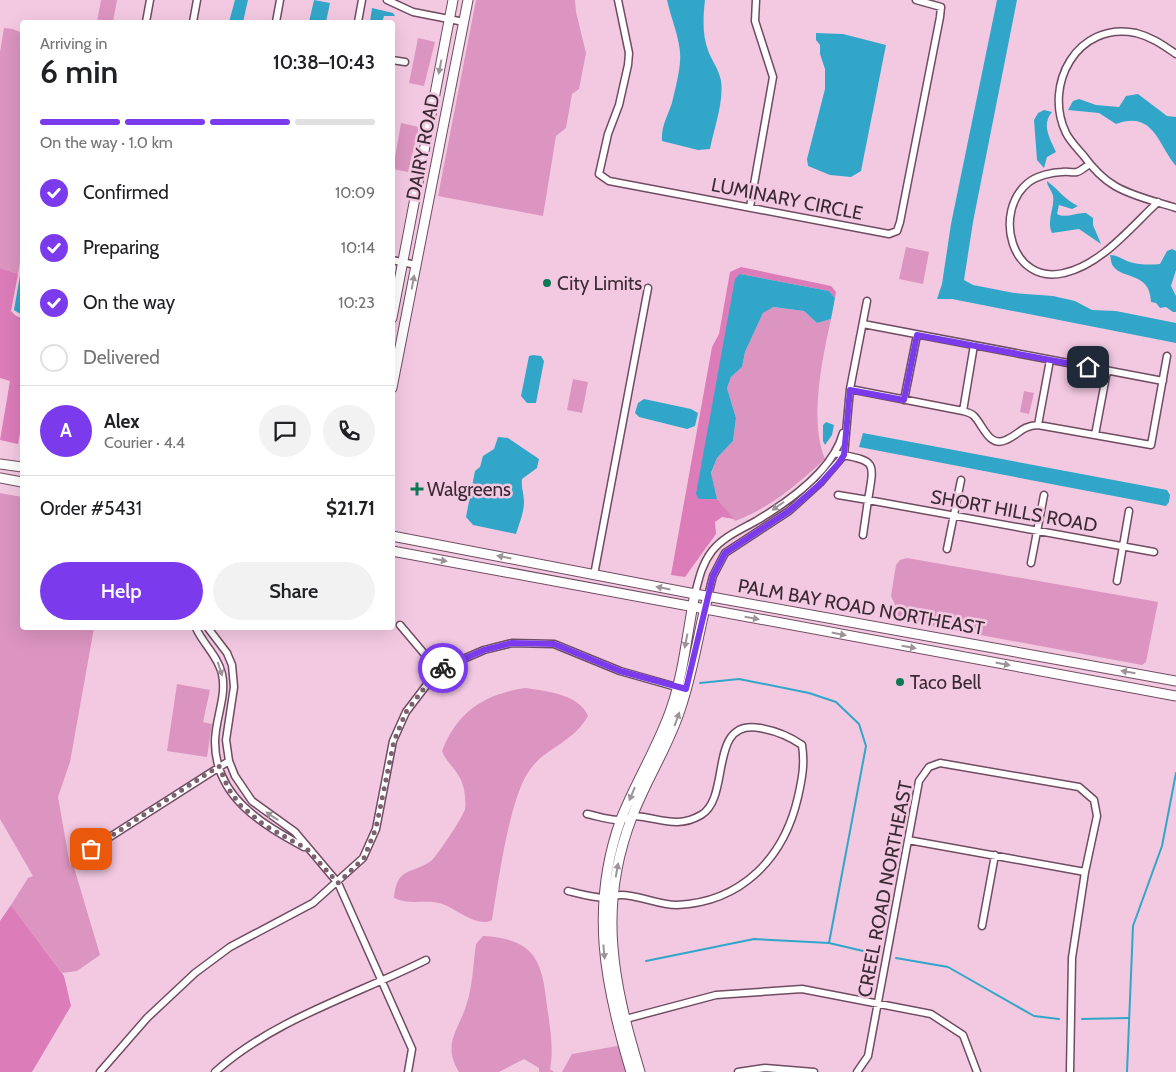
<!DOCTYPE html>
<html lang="en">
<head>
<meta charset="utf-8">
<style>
  :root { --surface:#fff; --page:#f2f2f2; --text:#202124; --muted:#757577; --line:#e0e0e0; --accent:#7c3aed }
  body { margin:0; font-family:Cabin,sans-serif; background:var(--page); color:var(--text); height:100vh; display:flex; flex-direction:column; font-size:19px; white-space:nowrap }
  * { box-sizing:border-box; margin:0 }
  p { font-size:16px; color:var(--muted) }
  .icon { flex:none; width:28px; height:28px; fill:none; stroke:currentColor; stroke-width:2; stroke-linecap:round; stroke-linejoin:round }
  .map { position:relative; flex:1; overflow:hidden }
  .sheet { position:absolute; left:20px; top:20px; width:375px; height:610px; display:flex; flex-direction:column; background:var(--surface); border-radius:5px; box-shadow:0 5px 20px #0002 }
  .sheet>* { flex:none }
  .pin { position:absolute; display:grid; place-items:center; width:42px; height:42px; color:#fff; margin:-21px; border-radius:10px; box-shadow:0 2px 8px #0006 }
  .courier { position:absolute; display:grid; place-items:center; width:50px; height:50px; margin:-25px; border:4px solid #7c3aed; border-radius:50%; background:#fff; color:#222; box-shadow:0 1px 6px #0007 }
  .head em { font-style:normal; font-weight:600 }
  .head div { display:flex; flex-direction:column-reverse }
  .head { display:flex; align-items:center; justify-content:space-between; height:85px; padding:0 20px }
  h1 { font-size:32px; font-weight:600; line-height:38px }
  .bar { display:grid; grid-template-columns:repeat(4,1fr); gap:8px 5px; align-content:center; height:60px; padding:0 20px }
  .bar i { height:6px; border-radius:4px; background:var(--line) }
  .bar .selected { background:var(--accent) }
  .bar p { grid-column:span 4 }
  .line { display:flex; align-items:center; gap:12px; padding:0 20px; border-top:1px solid var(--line) }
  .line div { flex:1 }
  .round { display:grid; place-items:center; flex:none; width:52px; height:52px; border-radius:26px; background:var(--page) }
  ol { padding:0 20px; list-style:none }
  li { display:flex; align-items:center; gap:15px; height:55px }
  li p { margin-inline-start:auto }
  li .icon { padding:5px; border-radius:50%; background:var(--accent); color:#fff; stroke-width:4 }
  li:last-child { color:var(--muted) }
  li i { width:28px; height:28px; border:2px solid var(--line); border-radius:50% }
  .cta { display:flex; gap:10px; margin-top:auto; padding:10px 20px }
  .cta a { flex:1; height:58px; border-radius:30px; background:var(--accent); color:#fff; font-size:20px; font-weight:600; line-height:58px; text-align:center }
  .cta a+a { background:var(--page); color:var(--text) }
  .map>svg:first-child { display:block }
  .green { fill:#db95c0 }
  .forest { fill:#dc7cb9 }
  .water { fill:#32a6c9 }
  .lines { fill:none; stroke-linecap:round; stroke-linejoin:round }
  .stream { stroke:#32a6c9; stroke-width:2 }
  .minor-casing { stroke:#6f4c61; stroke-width:9 }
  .tertiary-casing { stroke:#6f4c61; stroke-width:11 }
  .secondary-casing { stroke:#6f4c61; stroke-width:11 }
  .minor { stroke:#fff; stroke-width:6 }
  .tertiary { stroke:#fff; stroke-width:9 }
  .secondary { stroke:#fff; stroke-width:9 }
  .oneway { fill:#9c9499 }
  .done { stroke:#7b6270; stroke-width:5; stroke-dasharray:0 9 }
  .route { stroke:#7c3aed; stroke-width:6 }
  .poi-dot { fill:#0a7954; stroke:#f3c9e2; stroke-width:2 }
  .labels { text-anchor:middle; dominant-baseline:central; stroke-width:5; stroke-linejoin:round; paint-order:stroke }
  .street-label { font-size:19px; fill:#3a2a33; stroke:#f3c9e2 }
  .poi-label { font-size:19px; fill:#3a2a33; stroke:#f3c9e2; text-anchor:start }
</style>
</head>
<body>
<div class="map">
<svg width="1176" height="1072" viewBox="0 0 1176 1072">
  <rect width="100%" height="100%" fill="#f3c9e2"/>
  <path class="green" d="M101,0H117L113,22H97Z
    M476,0H575L576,12L586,53L579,89L572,94L566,128L556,136L543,216L438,196Z
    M4,28L13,29L22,33V250L18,274L0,268V52Z
    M418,38L435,42L424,86L409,83Z
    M401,123L419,127L408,172L393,169Z
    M906,247L929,252L923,284L899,279Z
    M772,307L804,311L817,323L831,319C822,360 809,421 825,459C798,484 770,508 735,521L717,499L711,474L717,458L733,441L736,418L727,388L731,377L742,367L745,352L763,313Z
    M573,379L588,382L582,413L567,410Z
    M1024,391L1034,393L1029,414L1020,412Z
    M0,493L22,497V628H94L70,762L58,797L70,865L73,864L100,955L77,971L62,973L11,905L28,878L33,876L0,819Z
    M907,558L1158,602L1146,662L1142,665L889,618L890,611L896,607L891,596L896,565L900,560Z
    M177,684L210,690L203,722L212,724L207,757L167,751Z
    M525,688C546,691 579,694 588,716C572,744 544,748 529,771C509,800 498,884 492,920C479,928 457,910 445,905C428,898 410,906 394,898C397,866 411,875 431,861C437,856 463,817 465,809C466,804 465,792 463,786C460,772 447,764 442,751C457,712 484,694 525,688Z
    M483,936C535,939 542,960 547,1006C550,1027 554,1048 550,1069L554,1072H539V1068L524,1059L499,1072H459C442,1044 458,1031 466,1006C473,986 473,964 476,944Z
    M623,1045L629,1072H562L572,1054Z"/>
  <path class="forest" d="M741,267L831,286L836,292L835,298L829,291L740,274L699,499H717L734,519L722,517L715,522L716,534L685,577L671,575L712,347L719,334L730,272Z
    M0,268L18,274L11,311L16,316L22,318V422L18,444L0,440L10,381L0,378Z
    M11,905L64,976L71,1006L32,1072H0V921Z"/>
  <path class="water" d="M235,0H248L243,22H229Z
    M314,0L330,3L326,22H309Z
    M667,0H705C703,18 702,36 709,53C713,62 719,70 721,81C724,102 714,128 710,149L698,150L662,141C661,127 667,117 672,103C674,95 680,70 680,61C682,43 671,19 667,0Z
    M997,0H1017L973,222L964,280L973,285L1014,293L1053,296L1075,301L1092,310L1116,311L1176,323V343L952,299H937L942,284L951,224Z
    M372,8L393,13L395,16H384L382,22H370Z
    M816,33L843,34L886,45L861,171L851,177L830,175L808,166L807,159L825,89V69L820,54V45L816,40Z
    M1138,94L1167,116L1176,117V166C1158,145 1154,110 1116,124L1099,113L1068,110L1073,101L1079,99L1096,105L1119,107L1126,96Z
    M1044,110L1052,112C1041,125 1050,138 1056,152L1047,157L1044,168L1037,160L1034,120L1038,113Z
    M1047,181C1059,190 1065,200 1078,206L1072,209L1059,205L1057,214C1066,219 1076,212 1086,213L1093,218V225L1101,244L1079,229L1052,233C1046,220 1055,208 1053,196C1052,190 1047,187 1047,181Z
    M1172,249L1176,251V270L1171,286L1176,296V312H1173L1166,307L1160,308L1156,303L1151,302C1150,271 1122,280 1113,266C1111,264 1111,258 1110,255C1118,255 1123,260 1130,262C1140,265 1150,265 1160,264L1167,251Z
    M22,264V315L14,310Z
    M740,274L829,291L835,298L831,319L817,323L804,311L773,307L763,313L745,352L742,367L731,377L727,388L736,418L733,441L717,458L711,473L717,499H699L696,494L735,279Z
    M533,355L541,356L544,361L536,403H527L521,396L529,356Z
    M644,399L691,409L698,413L695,426L687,429L639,417L635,413L638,403Z
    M826,422L834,425L832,435L825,445L823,441V425Z
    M863,433L1167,490L1170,495L1169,502L1166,506L859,447Z
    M498,437L508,438L539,459L537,468L522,479C521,488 524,493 524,502C524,513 519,524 516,534L473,525L466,517L475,471L480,467L483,456L494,449Z"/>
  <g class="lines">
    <path class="stream" d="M700,683L739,679L809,693L836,702L859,724L866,746L829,943
      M896,958L948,967L1034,1016L1059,1019
      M646,961L754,939L829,943L876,954
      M1082,1019L1128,1018
      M1127,1072L1133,926L1162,846L1176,773"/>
    <g class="minor-casing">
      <path id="minor" d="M387,0L413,12L464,22
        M618,0L629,53L628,65L619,105L608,134L599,174L609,181L889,234L897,231L900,222L940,17L941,7L916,0
        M146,22L150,0
        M193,22L197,0
        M276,22L280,0
        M358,22L362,0
        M1176,54C1163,45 1152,37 1136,33C1077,21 1043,85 1066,133C1070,141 1077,148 1083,155C1091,166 1103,179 1115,186C1134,197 1155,201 1176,208
        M392,60L405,62
        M1090,164C1086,166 1081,171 1077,172C1072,173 1067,171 1062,172C1052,172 1037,176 1029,182C992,211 1011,286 1064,273C1101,265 1131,227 1158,202
        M750,207L773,77L755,21L756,0
        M392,260L416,265
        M863,324L1163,381
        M850,389L963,411C967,412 972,414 974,416C983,425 989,448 1006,440C1020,434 1021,426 1038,425L1151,445L1167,356
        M904,400L917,335
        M963,411L974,345
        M1038,425L1050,360
        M1095,435L1107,371
        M835,453C876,462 875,459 868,500L1154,552
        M838,495L868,500L863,535
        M947,549L961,480
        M1031,563L1044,495
        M594,575L648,288
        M1117,581L1129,511
        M695,594C699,578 702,564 712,551C723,537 740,530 756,521C788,502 833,471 843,433
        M708,596L713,576L725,553L789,511L820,483L844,455L850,389L867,301
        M400,625L438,670
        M196,628C203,644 218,656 222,674C227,696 215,719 215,742C215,797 262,824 304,847
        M208,628L227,653L232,665L234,687L226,740L229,761L235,776L252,801L295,832L338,883L412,1049L408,1072
        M908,840L1085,872
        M91,849L229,761
        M568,891C580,894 594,898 606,898C611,898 616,895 621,895C639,895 658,905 677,905C742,902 784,858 798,797C802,779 805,764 802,745C789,736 777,731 760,728C707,718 732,797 701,815C677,829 660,818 635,816C629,816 626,820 621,820C611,821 597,816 587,814
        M982,926L995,855
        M622,1020L716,995L802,989L931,1014L963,1035L977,1072
        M100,1072L147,1018L195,973L230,947L313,903L363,858L376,829L393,741L406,712L438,670L484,650L512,643L554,644L620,671L680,688
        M215,1072C274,1019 356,995 426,960
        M738,1072L765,1068L814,1072
        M857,1072L868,1056L919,781L929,767L940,763L1079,787L1094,800L1097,816L1085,872L1072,958L1070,1072"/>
    </g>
    <g class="tertiary-casing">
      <path id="tertiary" d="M392,318L453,0
        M392,388L468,0
        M631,1072C605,986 589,907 621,819C636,781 658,747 671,709C684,672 687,632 695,594
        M640,1072C613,983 597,907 632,817C646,780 668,747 680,710C693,673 698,634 708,596"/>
    </g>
    <g class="secondary-casing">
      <path id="secondary" d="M0,464L22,467
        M0,478L22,482
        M392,536L695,594L1176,681
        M392,551L1176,696"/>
    </g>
    <use href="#minor" class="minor"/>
    <use href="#tertiary" class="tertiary"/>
    <use href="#secondary" class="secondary"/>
  </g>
  <defs><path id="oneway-solid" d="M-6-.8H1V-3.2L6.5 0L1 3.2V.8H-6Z" transform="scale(1.25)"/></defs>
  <g class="oneway">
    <use href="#oneway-solid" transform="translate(440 67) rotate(101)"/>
    <use href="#oneway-solid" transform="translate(413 282) rotate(-80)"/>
    <use href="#oneway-solid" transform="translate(778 506) rotate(145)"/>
    <use href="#oneway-solid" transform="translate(504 557) rotate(-169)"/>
    <use href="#oneway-solid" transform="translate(440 560) rotate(11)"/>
    <use href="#oneway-solid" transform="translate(663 588) rotate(-169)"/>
    <use href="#oneway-solid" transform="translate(752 618) rotate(10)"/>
    <use href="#oneway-solid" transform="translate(839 634) rotate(11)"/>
    <use href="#oneway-solid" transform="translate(686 641) rotate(101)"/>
    <use href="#oneway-solid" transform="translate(909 647) rotate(10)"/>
    <use href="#oneway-solid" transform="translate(1003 664) rotate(11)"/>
    <use href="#oneway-solid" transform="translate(220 669) rotate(72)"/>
    <use href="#oneway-solid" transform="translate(1128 672) rotate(-170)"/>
    <use href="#oneway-solid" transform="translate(677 719) rotate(-70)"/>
    <use href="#oneway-solid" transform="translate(632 794) rotate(113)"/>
    <use href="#oneway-solid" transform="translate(272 816) rotate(-147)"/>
    <use href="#oneway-solid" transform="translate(617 870) rotate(-80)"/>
    <use href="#oneway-solid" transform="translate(604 952) rotate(85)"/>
  </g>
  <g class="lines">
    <path class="done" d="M91,849L219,766L228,788L240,805L264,825L307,849L338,883L364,858L376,828L394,741L406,712L438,670L443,668"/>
    <path class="route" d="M443,668L484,650L512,643L554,644L620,671L686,689L713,576L725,553L789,511L820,484L838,464L844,455L850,390L904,400L917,335L1088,367"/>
  </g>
  <g class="poi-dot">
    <circle cx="547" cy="283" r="5"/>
    <path d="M414.5 481.5h5v5h5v5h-5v5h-5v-5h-5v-5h5z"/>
    <circle cx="900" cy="682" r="5"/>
  </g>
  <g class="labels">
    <g class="street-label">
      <text transform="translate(423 147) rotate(-79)">DAIRY ROAD</text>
      <text transform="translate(787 199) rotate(11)">LUMINARY CIRCLE</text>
      <text transform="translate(1014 511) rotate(10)">SHORT HILLS ROAD</text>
      <text transform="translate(861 607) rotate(10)">PALM BAY ROAD NORTHEAST</text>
      <text transform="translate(885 889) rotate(-79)">CREEL ROAD NORTHEAST</text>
    </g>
    <g class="poi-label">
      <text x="557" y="283">City Limits</text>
      <text x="427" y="489">Walgreens</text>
      <text x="910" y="682">Taco Bell</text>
    </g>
  </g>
</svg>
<div class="pin" style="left:91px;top:849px;background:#ea580c"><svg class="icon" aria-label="bag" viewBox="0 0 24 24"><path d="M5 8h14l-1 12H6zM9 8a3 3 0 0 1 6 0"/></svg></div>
<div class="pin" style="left:1088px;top:367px;background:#1f2937"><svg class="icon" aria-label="home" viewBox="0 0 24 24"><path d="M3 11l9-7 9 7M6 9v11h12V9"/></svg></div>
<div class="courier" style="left:443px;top:668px"><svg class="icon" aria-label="bike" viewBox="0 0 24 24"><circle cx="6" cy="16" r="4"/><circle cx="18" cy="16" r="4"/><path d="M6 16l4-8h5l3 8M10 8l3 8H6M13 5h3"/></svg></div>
<section class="sheet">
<div class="head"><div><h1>6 min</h1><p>Arriving in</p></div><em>10:38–10:43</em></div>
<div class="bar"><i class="selected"></i><i class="selected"></i><i class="selected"></i><i></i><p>On the way · 1.0 km</p></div>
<ol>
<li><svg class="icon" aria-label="check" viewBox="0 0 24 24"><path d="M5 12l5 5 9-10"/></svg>Confirmed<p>10:09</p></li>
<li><svg class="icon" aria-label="check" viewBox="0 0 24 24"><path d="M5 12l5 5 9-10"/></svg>Preparing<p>10:14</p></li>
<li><svg class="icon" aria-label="check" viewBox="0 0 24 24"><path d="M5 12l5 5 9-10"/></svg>On the way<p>10:23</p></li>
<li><i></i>Delivered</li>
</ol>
<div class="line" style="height:90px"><b class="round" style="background:var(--accent);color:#fff">A</b><div><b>Alex</b><p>Courier · 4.4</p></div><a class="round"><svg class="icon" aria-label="chat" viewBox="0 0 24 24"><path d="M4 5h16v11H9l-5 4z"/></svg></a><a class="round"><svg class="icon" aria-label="phone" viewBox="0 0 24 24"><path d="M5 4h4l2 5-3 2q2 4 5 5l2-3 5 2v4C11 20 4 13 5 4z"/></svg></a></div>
<div class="line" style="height:65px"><div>Order #5431</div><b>$21.71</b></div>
<div class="cta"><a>Help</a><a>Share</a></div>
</section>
</div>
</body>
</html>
